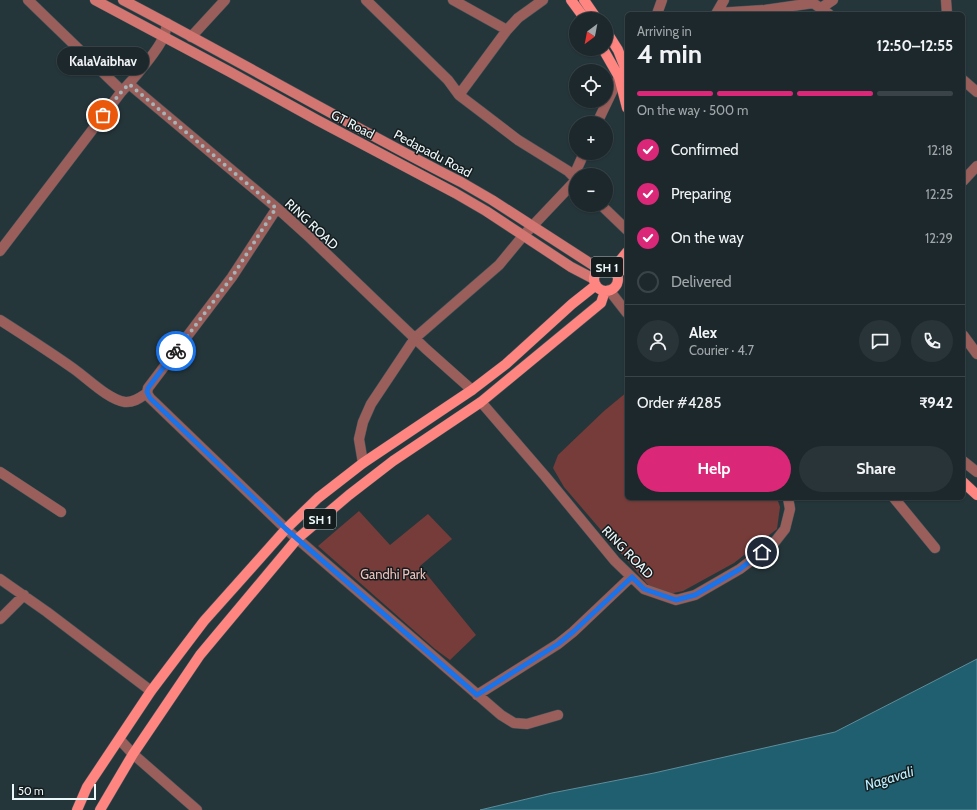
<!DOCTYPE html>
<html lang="en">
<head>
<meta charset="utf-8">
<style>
  :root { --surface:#1c282c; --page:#293438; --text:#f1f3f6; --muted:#a0a6a9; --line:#3a4448; --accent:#db2777 }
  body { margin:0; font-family:Cabin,sans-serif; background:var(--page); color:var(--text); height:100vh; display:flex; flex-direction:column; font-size:15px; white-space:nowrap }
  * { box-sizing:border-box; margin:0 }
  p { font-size:13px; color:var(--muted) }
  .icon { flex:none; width:22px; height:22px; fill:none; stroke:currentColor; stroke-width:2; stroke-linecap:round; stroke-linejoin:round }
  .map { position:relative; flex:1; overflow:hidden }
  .side { position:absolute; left:625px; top:12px; width:340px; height:488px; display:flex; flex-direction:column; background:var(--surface); border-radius:6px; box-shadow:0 1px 3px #0004,0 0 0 1px var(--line) }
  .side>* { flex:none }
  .needle { width:26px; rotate:212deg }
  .controls { position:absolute; left:569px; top:12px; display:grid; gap:8px }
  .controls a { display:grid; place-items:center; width:44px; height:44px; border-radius:50%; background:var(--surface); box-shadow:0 1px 3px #0004,0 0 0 1px var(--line); font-size:20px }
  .scale { position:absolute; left:12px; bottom:10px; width:84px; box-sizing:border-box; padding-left:4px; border:2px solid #ecf7fa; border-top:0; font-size:11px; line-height:14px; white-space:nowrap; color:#ecf7fa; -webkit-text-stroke:3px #151c1e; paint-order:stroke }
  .pin { position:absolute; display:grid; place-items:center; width:34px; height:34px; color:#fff; margin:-17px; border:2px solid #fff; border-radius:50%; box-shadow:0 1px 4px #0007 }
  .courier { position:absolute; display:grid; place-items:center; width:40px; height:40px; margin:-20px; border:3px solid #1a73e8; border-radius:50%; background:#fff; color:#222; box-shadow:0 1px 5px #0007 }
  .bubble { position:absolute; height:28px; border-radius:14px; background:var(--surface); box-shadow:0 1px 3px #0004,0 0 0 1px var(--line); font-size:13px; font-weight:800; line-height:28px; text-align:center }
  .head em { font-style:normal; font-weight:800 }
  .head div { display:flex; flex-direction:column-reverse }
  .head { display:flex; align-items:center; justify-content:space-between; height:68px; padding:0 12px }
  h1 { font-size:26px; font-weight:800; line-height:30px }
  .bar { display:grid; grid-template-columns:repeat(4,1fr); gap:6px 4px; align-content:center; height:48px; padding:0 12px }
  .bar i { height:5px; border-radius:3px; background:var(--line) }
  .bar .on { background:var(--accent) }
  .bar p { grid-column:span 4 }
  .line { display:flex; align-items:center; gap:10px; padding:0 12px; border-top:1px solid var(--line) }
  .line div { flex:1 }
  .round { display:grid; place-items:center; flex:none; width:42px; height:42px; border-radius:21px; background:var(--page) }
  ol { padding:0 12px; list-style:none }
  li { display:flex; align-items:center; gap:12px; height:44px }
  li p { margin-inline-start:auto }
  li .icon { padding:4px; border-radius:50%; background:var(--accent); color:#fff; stroke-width:4 }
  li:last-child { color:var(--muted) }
  li i { width:22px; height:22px; border:2px solid var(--line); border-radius:50% }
  .button { display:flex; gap:8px; margin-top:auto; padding:8px 12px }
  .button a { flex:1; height:46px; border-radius:24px; background:var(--accent); color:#fff; font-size:16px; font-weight:800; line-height:46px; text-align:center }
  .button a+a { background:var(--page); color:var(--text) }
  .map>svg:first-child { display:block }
  .green { fill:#763c3a }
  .water { fill:#1f5f70; stroke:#5c8d99 }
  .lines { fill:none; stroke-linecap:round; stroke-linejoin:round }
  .minor-casing { stroke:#45555a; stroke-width:11 }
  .tertiary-casing { stroke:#45555a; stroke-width:11 }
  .secondary-casing { stroke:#45555a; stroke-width:11 }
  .primary-casing { stroke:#45555a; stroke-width:11 }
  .minor { stroke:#9a5f5b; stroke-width:10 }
  .tertiary { stroke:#9a5f5b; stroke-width:10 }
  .secondary { stroke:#d37571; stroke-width:10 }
  .primary { stroke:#ff8581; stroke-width:10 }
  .done { stroke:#a6b3b7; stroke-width:4; stroke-dasharray:0 7.2 }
  .route { stroke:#1a73e8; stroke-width:5 }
  .labels { text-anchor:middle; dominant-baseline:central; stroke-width:3; stroke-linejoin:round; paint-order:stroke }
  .shield { fill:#151c1e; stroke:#acb5b8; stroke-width:1 }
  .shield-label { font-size:12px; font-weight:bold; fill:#ecf7fa }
  .street-label { font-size:13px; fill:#ecf7fa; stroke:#151c1e }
  .park-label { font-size:13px; fill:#f0bfbb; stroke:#151c1e }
  .water-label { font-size:14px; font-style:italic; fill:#baefff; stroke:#151c1e }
</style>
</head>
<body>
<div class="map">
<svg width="977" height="810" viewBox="0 0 977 810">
  <rect width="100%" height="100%" fill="#25363b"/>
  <path class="green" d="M627,392V498H777L780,507L777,529L734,563L683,591L669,594L649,586L564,487L553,468L558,455L604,411Z
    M359,511L390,545L428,514L452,539L420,566L476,635L450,660L435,649L318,546Z"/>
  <path class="water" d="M977,659V810H480L552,793L654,773L835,732Z"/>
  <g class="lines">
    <g class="minor-casing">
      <path id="minor" d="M28,0L122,91
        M366,0L448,80L459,95L484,114L518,140L568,171L576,179
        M453,0L507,30
        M946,0L947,14
        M821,8L833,0
        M717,13L765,10L813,3L829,14
        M657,14L662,0
        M716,14L724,0
        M191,37L225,0
        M963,80L977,92
        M129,84L277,208L308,236L426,349L472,390
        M459,95L507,30L518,18L543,0
        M597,123L619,77
        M576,175V171L584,153
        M963,181L977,166
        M601,205L627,230
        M277,208L232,277L148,388L147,393L150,398L286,529L501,715L514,723L527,724L558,715
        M609,290L627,313
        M0,320C25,336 50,352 74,369C88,379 109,400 125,402C134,403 141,397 147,393
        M963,335L977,354
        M481,402L545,476L615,561L644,589L676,600L695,595L740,569L774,543L785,529L790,509L788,498
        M963,461L977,472
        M363,463L359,439L363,422L371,404L415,338L499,265L523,236L576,180
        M0,472L61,512
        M894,498L935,548
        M0,579L47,612L151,691
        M0,619L24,595
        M477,695L558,644L573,632L631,577
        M120,740L133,754L197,810"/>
    </g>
    <g class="tertiary-casing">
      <path id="tertiary" d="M0,251L122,91C132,81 161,47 164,35C166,32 166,27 167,23"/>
    </g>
    <g class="secondary-casing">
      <path id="secondary" d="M95,0L230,72L317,120L455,193L486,211L571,267L594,279
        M123,0C236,59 347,124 461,182L492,200L599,269"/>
    </g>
    <g class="primary-casing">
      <path id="primary" d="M571,0L585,19
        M584,0L597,19
        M606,31L618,50L627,73
        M603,49L619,77L627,108
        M594 279a12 12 0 1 1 24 0a12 12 0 1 1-24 0Z
        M613,269L627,252
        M617,275L627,264
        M963,482L977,495
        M77,810L87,787L151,691L204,621L286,529L318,498L363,463L472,390L506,364L572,304L596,285
        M100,810L133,754L200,655L297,539L349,495L393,461L481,402L601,303L605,291"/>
    </g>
    <use href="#minor" class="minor"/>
    <use href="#tertiary" class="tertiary"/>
    <use href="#secondary" class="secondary"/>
    <use href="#primary" class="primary"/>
  </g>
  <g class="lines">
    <path class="done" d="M103,115L122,91L129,84L276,208L232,277L176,351"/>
    <path class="route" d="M176,351L148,388L147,392L150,398L286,529L477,695L558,644L573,632L632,577L644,589L676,600L695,595L740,569L762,552"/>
  </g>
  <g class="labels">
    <g class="shield">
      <rect x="591" y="257" width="32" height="20" rx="3"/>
      <rect x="304" y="509" width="32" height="20" rx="3"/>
    </g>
    <g class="shield-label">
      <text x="607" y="267">SH 1</text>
      <text x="320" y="519">SH 1</text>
    </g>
    <g class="street-label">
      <text transform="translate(353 124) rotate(27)">GT Road</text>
      <text transform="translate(433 153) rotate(28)">Pedapadu Road</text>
      <text transform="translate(312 224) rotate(43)">RING ROAD</text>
      <text transform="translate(628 552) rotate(46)">RING ROAD</text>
    </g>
    <g class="park-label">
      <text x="393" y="574">Gandhi Park</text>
    </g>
    <g class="water-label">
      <text transform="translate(889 778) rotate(-17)">Nagavali</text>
    </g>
  </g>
</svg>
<div class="controls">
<a><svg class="needle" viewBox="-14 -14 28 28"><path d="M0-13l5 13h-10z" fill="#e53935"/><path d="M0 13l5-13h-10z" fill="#a0a6a9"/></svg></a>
<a><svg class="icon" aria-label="locate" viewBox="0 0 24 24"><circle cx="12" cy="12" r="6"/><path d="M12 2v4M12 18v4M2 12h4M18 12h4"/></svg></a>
<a>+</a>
<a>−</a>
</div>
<div class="scale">50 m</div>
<div class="pin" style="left:103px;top:115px;background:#ea580c"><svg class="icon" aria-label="bag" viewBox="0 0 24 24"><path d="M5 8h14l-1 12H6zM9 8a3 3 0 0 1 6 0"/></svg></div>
<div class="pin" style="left:762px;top:552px;background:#1f2937"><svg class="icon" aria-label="home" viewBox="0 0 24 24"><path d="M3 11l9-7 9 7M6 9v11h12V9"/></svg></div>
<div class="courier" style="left:176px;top:351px"><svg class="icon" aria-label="bike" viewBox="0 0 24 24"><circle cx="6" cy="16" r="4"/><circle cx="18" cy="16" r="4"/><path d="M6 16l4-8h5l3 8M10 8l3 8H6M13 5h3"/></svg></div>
<div class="bubble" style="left:57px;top:47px;width:92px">KalaVaibhav</div>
<section class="side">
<div class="head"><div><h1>4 min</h1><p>Arriving in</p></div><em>12:50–12:55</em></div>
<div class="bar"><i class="on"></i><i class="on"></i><i class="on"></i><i></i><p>On the way · 500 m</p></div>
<ol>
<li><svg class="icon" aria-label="check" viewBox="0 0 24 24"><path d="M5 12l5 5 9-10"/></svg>Confirmed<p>12:18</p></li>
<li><svg class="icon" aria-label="check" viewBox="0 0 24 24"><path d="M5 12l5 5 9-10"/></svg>Preparing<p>12:25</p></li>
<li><svg class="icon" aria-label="check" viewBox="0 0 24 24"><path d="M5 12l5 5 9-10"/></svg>On the way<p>12:29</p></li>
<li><i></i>Delivered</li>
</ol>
<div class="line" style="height:72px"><a class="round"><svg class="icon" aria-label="person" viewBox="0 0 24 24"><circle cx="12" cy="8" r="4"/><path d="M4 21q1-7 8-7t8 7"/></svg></a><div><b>Alex</b><p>Courier · 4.7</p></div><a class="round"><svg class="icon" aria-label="chat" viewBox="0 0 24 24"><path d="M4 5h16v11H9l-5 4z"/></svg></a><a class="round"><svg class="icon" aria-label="phone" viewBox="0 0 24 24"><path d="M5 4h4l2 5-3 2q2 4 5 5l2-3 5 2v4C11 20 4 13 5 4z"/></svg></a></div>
<div class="line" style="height:52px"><div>Order #4285</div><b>₹942</b></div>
<div class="button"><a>Help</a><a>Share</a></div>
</section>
</div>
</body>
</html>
